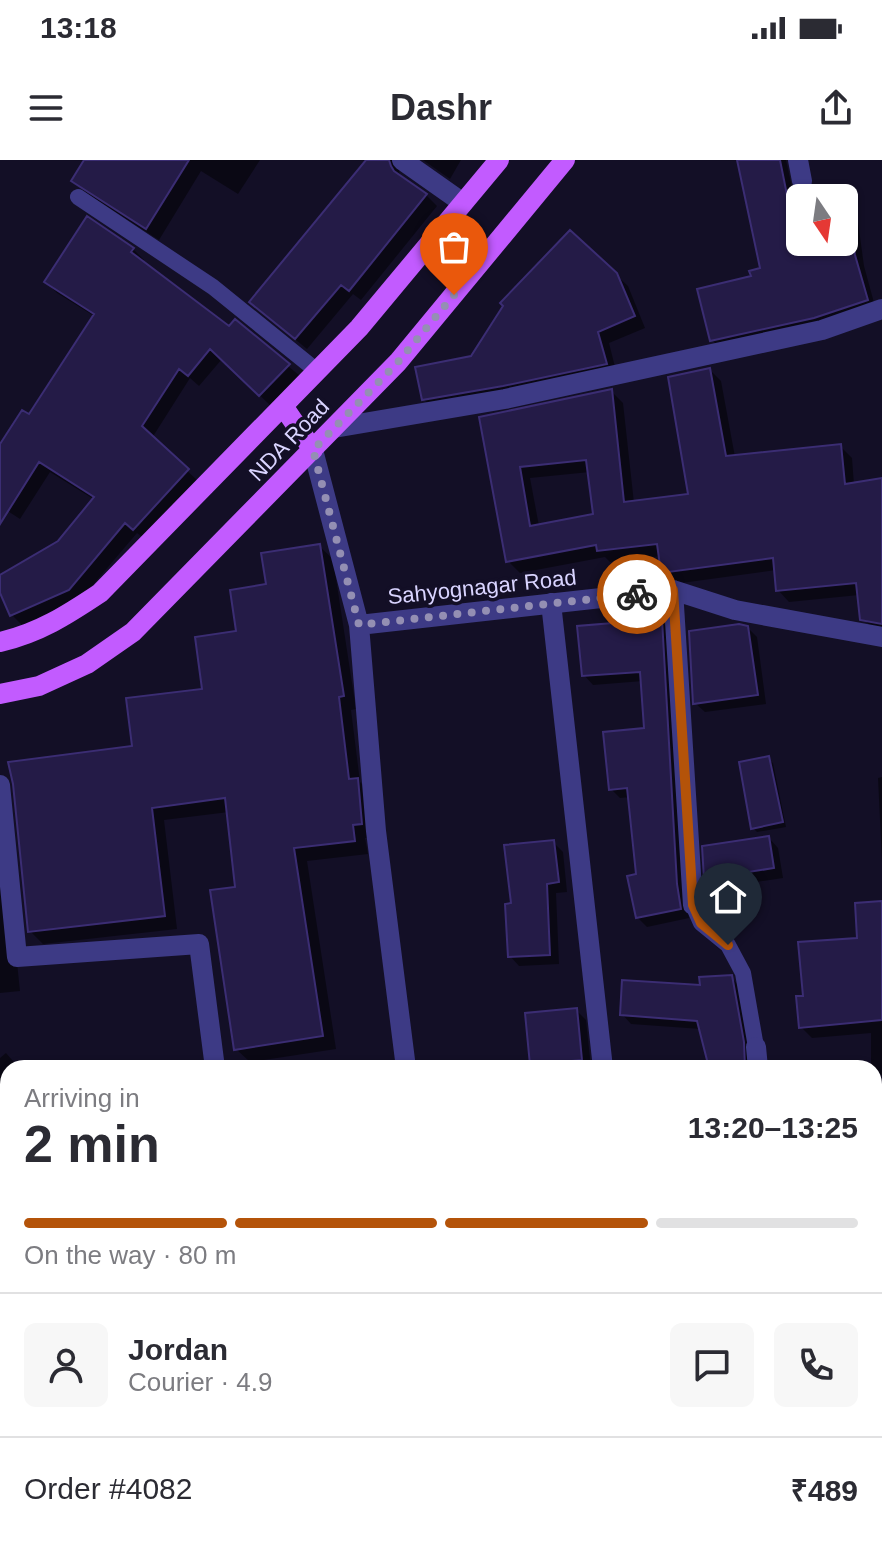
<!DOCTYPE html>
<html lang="en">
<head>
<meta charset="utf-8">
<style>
  :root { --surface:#fff; --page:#f7f7f7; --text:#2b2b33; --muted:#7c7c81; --line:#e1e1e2; --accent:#b45309 }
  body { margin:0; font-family:Arial,sans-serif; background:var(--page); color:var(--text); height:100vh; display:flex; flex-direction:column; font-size:30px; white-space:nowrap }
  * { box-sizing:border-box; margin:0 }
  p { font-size:26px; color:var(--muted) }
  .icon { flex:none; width:44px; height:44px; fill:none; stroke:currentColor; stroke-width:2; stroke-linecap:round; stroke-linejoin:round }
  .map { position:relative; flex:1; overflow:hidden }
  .side { position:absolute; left:0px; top:900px; width:882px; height:498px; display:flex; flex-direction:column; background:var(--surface); border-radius:24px 24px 0 0; box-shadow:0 2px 6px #0004 }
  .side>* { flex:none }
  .needle { width:52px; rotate:167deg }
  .controls { position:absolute; left:786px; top:24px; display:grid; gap:16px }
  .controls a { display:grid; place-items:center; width:72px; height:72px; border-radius:12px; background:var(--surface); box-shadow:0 2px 6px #0004; font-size:40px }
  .pin { position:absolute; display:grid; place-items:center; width:68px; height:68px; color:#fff; margin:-82px -34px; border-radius:50% 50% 50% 0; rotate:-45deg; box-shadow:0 0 8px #0007 }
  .pin .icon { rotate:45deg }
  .courier { position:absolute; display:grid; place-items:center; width:80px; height:80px; margin:-40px; border:6px solid #b45309; border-radius:50%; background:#fff; color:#222; box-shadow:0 2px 10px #0007 }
  .summary em { font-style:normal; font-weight:700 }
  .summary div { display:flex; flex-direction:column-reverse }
  .summary { display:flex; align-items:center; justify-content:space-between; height:136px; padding:0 24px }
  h1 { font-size:52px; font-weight:700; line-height:60px }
  .bar { display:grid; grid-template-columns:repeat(4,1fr); gap:12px 8px; align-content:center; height:96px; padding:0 24px }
  .bar i { height:10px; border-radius:6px; background:var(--line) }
  .bar .selected { background:var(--accent) }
  .bar p { grid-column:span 4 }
  .line { display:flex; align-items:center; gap:20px; padding:0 24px; border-top:2px solid var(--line) }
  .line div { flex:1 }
  .round { display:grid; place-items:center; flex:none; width:84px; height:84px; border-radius:12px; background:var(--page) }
  .status { display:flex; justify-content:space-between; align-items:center; height:56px; padding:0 40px; background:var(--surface); direction:ltr }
  .status svg { height:22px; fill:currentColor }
  header { display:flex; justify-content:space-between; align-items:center; height:104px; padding:0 24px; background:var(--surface); font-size:36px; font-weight:700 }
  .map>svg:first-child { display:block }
  .shadow { fill:#0007; fill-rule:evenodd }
  .building { fill:#241b47; stroke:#3b2d73; stroke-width:2; fill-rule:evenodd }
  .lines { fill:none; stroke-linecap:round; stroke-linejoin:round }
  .lane { stroke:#3d3a85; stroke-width:16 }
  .street { stroke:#3d3a85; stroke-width:20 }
  .primary { stroke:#c25bff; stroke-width:20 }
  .done { stroke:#948fb3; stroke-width:8; stroke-dasharray:0 14.4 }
  .route { stroke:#b45309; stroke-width:10 }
  .labels { text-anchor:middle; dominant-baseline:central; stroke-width:7; stroke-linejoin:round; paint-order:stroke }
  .street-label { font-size:22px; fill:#d9d4ff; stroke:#130f26 }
</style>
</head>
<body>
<div class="status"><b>13:18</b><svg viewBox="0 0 49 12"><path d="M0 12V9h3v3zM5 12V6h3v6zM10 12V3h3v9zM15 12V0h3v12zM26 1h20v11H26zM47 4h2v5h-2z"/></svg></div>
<header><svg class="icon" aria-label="menu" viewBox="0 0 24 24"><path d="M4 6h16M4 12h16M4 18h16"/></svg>Dashr<svg class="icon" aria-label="share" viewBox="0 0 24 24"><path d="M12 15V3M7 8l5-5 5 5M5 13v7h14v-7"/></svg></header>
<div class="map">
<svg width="882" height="1397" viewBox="0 0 882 1397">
  <rect width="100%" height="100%" fill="#130f26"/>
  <path class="shadow" d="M87,0H260L238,34L201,11L159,80L86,33L74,21Z
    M368,0H407L403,3L399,12L402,18L426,35L437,46L361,140L353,134L307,189L263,153Z
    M423,0H461L450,19Z
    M739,0H786L794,36L845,30L855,40L864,106L876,150L722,190L712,180L753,118L762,110ZM800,38H844V82H800Z
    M133,89L144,100L142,102L230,168L235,162L300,216L271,246L222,199L199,226L190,218L152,278L198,321L145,379L137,373L80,440L23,466L12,455L0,428V417L59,382L95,340L50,312L20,359L0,346V286L29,257L94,156L57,133L46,122Z
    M615,114L628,126L645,168L609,183L617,215L435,250L423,239L472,197Z
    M710,210L721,221L735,297L840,286L852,298L854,325L882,320V468L873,469L862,457L859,435L789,442L778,430L776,410L674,424L663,412L661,396L610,402L605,397L520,413L508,401L481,258L611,231L623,243L634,343L691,336ZM590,312L595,356L539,366L530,318Z
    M319,386L333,399L356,549L351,550L360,622L371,633L375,677L365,678L368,694L307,701L336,889L250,902L236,889L237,728L229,652L164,660L177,769L43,784L30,771L135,588L204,531L268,426Z
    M661,461L670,470L686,734L689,758L647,767L637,757L638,716L630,637L620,638L611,629L647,570L643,521L593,525L584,515Z
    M747,467L757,477L766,544L705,552L695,543Z
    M768,599L773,603L786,667L757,672L753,668Z
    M882,617V702L878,618Z
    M0,657L2,659L20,831L0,833Z
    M769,678L778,688L783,718L716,728L706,718Z
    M553,682L563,692L567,732L556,733L559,804L519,806L510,796L513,745Z
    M882,743V916L871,904V873L812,878L801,867L805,837L859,779Z
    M731,817L740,827L753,908H711L701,869L631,864L622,854Z
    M576,850L586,860L591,908H536L532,904Z
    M6,893L19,908H8V949L0,937V898Z
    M874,1222L882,1230V1262L874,1263Z
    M8,1237V1315L0,1314V1238Z
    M882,1311V1353L874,1354V1312Z
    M218,1390H277L278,1397H219Z
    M353,1390H501L502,1397H353Z
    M587,1390H639L640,1397H587Z
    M800,1390H839V1397H799Z"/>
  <path class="building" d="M84,0H189L146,69L71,21Z
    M366,0H389L391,6L394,11L427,34L349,131L341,125L295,179L249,142Z
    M737,0H780L787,35L846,28L855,95L868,140L814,158L710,181L697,129L751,116L749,111L760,108ZM800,38H844V82H800Z
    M87,56L134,88L131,92L229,166L235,159L290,204L259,236L210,189L188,216L179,209L142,266L189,309L133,370L125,363L69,430L10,456L0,433V415L58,381L94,337L39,302L0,364V284L22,250L29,254L94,154L44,122Z
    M570,70L617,113L635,156L598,172L607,204L503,226L422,240L415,207L471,196L503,146L500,143Z
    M710,208L726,296L841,284L845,324L882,318V464L860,460L856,423L776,431L773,398L661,413L657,384L597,391L596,385L506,402L479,257L612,229L624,342L688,334L668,217ZM586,300L593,354L530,366L520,307Z
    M320,384L344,536L339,537L349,619L358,618L362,664L353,665L355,681L294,688L323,876L234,890L210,730L235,727L225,638L152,648L165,756L28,772L13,624L8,602L132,586L126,538L202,529L195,477L236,471L230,430L266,424L261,393Z
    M662,459L677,724L681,749L636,758L627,716L636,714L627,628L609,630L603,572L644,568L640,512L582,516L577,466Z
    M739,464L748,466L758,535L693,544L689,471Z
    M769,596L783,662L751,669L739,602Z
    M769,676L774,708L704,719L702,686Z
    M554,680L559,722L547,724L550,795L508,797L505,744L511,743L504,685Z
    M882,741V860L799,868L796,836H803L798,782L857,778L855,743Z
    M732,815L744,882L745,908H709L697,861L620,855L622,820L700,825L699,817Z
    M577,848L582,900L530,905L525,853Z"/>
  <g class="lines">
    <path class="lane" d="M78,37L213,127L317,211
      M693,745L701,763L728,785L743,813L756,887
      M0,1381L8,1386
      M15,1390L26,1397"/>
    <path class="street" d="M402,0L463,43
      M798,0L802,21
      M334,268L505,239L822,170L882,149
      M313,290L359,465L673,430L735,450L882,477
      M673,430L693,745
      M551,443L603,908
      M359,465L376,671L406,908
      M0,625L17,797L199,784L215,908
      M756,887L758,908
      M874,1036L882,1037
      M0,1043L8,1057
      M874,1086L882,1154
      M155,1390L158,1397
      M651,1390L652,1397
      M785,1390V1397"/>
    <path class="primary" d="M283,246L313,290
      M0,482C39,473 67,455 100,433L359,168L499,0
      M0,534L39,526L87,504L133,472L398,202L565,0"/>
  </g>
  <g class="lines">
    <path class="done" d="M454,135L398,202L313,290L359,465L637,434"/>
    <path class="route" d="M637,434L673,430L693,745L701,763L728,785"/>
  </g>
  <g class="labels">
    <g class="street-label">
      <text transform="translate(289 280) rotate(-46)">NDA Road</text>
      <text transform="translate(482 427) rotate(-6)">Sahyognagar Road</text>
    </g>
  </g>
</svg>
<div class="controls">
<a><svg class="needle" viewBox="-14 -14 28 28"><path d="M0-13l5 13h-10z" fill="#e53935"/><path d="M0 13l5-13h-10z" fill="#7c7c81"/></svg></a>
</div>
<div class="pin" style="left:454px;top:135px;background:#ea580c"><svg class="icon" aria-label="bag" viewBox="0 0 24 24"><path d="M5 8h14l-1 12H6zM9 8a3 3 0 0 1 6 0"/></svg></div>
<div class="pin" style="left:728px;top:785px;background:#1f2937"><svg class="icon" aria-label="home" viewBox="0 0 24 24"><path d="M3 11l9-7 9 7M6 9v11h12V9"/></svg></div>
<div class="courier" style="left:637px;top:434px"><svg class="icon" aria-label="bike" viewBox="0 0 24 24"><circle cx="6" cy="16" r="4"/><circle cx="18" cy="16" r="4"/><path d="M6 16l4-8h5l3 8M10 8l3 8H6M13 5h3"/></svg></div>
<section class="side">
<div class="summary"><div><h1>2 min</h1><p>Arriving in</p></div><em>13:20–13:25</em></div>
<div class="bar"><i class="selected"></i><i class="selected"></i><i class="selected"></i><i></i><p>On the way · 80 m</p></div>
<div class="line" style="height:144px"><a class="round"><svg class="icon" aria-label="person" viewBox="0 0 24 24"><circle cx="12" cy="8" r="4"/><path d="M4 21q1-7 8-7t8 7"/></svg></a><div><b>Jordan</b><p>Courier · 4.9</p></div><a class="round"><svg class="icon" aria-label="chat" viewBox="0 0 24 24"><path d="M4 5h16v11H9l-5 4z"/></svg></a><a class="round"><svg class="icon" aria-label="phone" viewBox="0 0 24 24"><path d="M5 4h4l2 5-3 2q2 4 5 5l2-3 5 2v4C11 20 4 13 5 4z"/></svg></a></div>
<div class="line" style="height:104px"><div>Order #4082</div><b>₹489</b></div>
</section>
</div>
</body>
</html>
